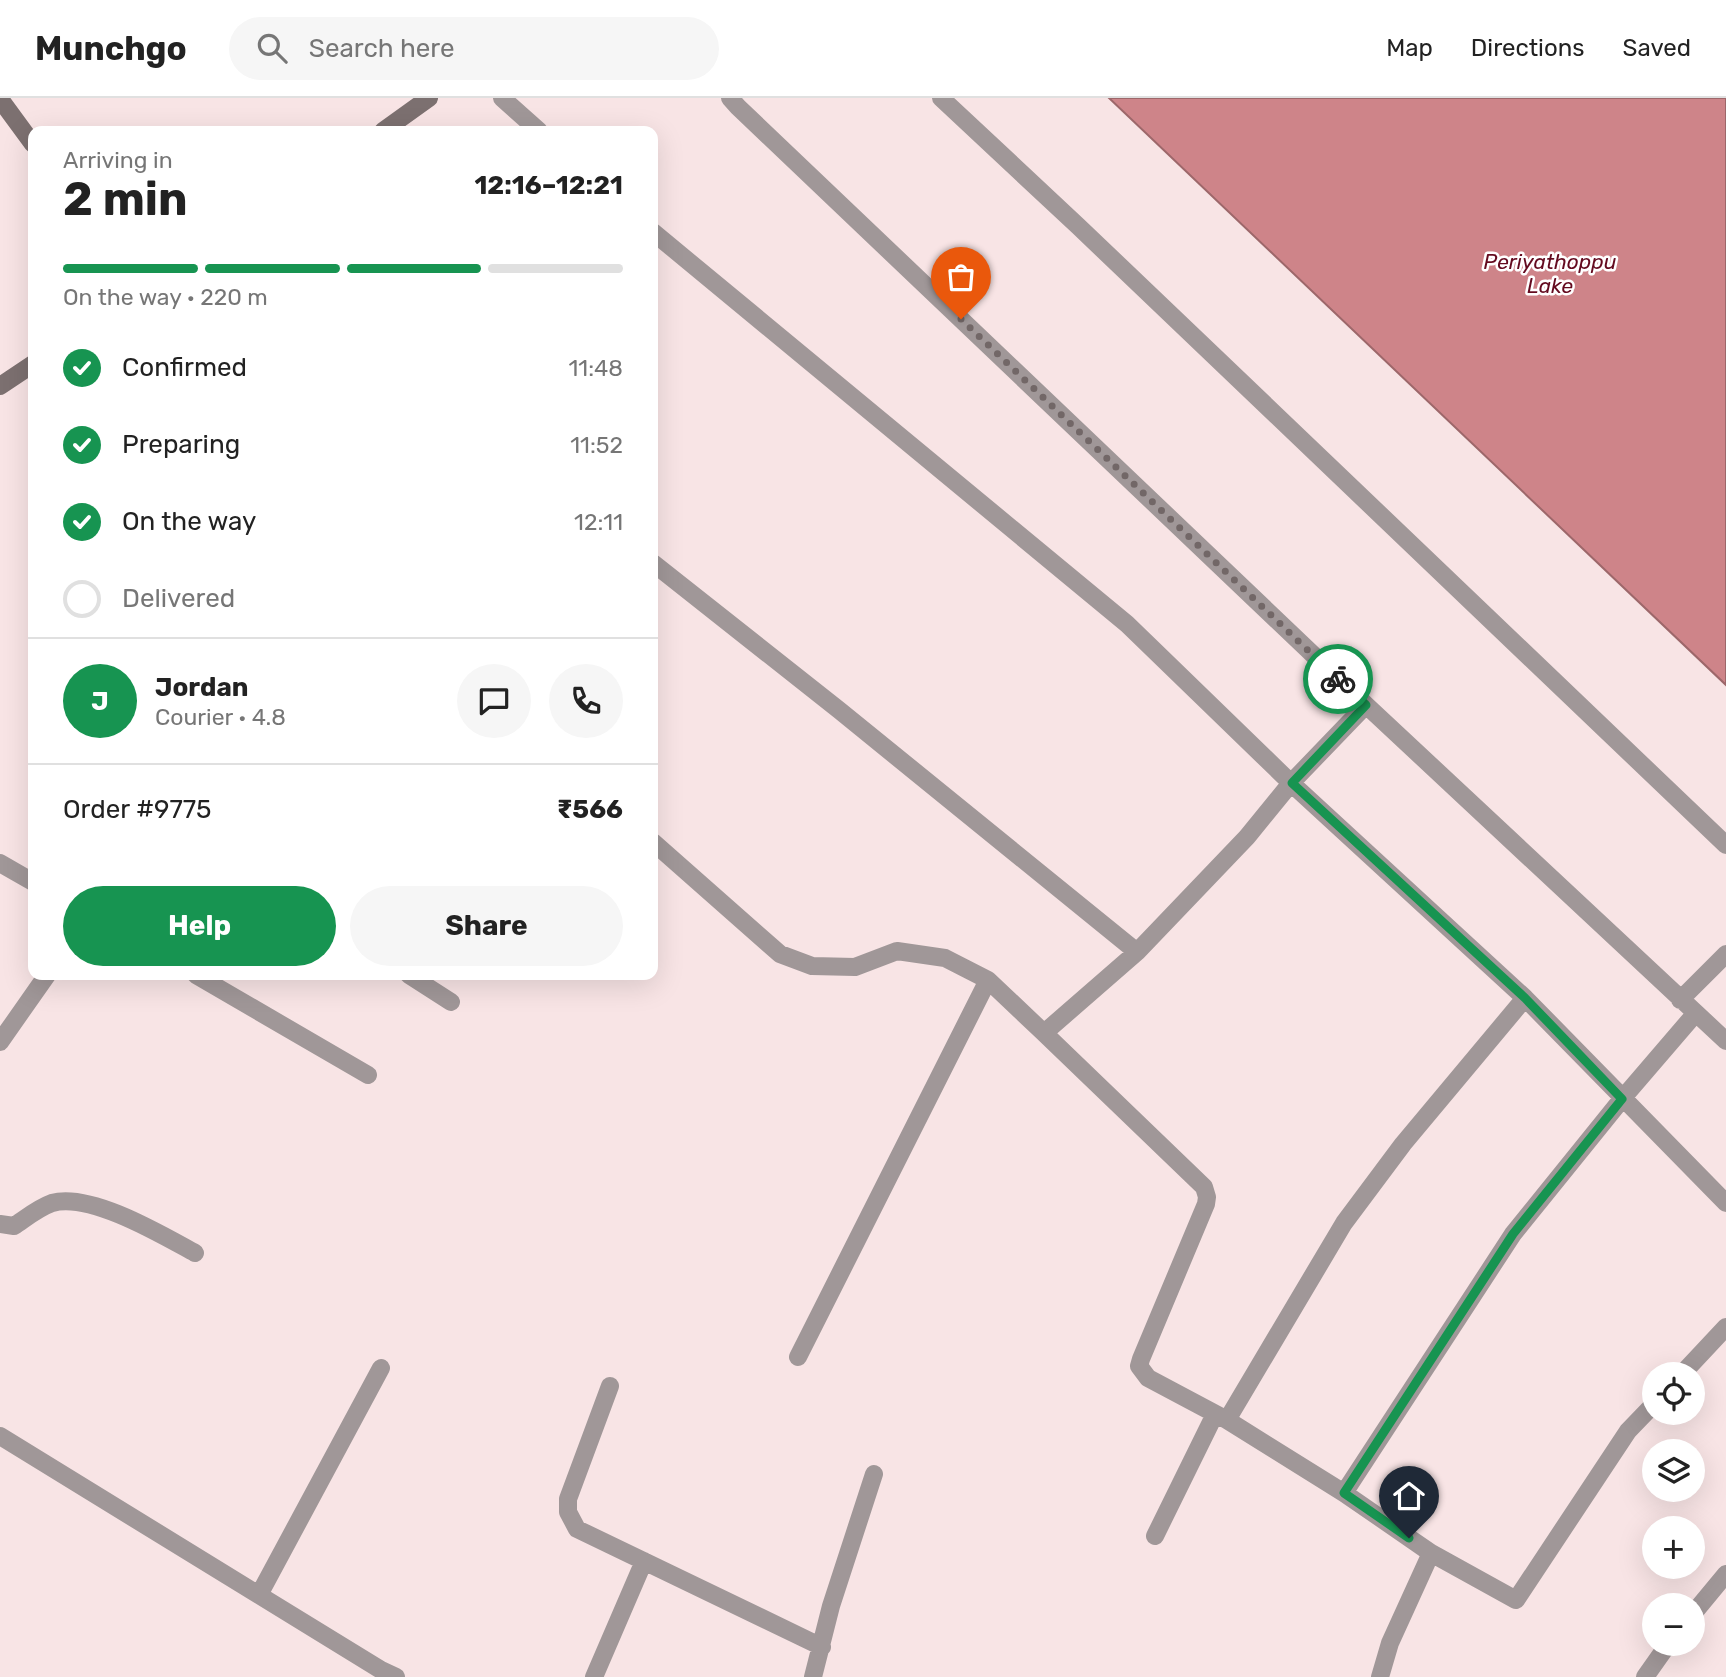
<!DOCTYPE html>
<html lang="en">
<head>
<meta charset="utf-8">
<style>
  :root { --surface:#fff; --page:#f6f6f6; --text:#222; --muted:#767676; --line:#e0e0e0; --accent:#179451 }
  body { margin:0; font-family:Rubik,sans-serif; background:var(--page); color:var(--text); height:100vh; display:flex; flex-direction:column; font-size:26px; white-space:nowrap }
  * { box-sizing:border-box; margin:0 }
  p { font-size:23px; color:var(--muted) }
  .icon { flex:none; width:38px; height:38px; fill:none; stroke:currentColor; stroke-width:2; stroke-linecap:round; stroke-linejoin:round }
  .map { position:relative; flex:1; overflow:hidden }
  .panel { position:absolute; left:28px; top:28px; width:630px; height:854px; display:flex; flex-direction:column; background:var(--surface); border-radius:14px; box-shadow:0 7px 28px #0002 }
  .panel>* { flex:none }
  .tools { position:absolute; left:1642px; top:1264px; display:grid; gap:14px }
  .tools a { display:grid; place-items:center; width:63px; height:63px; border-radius:50%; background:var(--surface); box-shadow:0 7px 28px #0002; font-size:35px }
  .pin { position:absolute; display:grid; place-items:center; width:60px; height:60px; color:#fff; margin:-72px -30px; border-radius:50% 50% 50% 0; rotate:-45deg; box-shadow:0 0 7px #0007 }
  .pin .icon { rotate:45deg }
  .courier { position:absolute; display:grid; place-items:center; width:70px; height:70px; margin:-35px; border:5px solid #179451; border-radius:50%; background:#fff; color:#222; box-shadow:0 2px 9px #0007 }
  .summary em { font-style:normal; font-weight:700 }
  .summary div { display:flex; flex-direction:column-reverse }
  .summary { display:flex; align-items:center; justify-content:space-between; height:119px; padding:0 35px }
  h1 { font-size:46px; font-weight:700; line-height:52px }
  .bar { display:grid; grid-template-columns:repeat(4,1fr); gap:10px 7px; align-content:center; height:84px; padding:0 35px }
  .bar i { height:9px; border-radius:5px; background:var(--line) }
  .bar .selected { background:var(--accent) }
  .bar p { grid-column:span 4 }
  .line { display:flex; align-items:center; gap:18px; padding:0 35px; border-top:2px solid var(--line) }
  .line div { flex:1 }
  .round { display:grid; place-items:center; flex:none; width:74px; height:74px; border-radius:37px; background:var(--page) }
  ol { padding:0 35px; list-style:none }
  li { display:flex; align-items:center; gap:21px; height:77px }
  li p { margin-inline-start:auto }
  li .icon { padding:7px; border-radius:50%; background:var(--accent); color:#fff; stroke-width:4 }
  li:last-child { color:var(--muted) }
  li i { width:38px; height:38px; border:4px solid var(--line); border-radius:50% }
  .primary-button { display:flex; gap:14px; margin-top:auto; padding:14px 35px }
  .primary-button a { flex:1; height:80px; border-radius:42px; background:var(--accent); color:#fff; font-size:28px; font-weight:700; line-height:80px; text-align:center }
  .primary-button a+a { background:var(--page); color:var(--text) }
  header { display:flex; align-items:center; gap:42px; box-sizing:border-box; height:98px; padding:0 35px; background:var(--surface); border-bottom:2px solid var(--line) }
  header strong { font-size:33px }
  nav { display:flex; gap:38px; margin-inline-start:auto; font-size:24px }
  .search { width:490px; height:63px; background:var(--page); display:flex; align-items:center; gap:18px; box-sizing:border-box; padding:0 24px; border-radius:38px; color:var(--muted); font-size:26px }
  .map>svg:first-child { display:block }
  .water { fill:#ce8489; stroke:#9d676a; stroke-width:2 }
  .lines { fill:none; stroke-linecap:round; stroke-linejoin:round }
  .street { stroke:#a09798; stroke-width:18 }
  .secondary { stroke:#7c7070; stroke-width:18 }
  .done { stroke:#726767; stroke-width:7; stroke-dasharray:0 12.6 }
  .route { stroke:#179451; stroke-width:9 }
  .labels { text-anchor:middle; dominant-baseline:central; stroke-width:5; stroke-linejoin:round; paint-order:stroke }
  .water-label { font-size:21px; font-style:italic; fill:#640a1f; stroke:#fff }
</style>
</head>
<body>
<header>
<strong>Munchgo</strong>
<div class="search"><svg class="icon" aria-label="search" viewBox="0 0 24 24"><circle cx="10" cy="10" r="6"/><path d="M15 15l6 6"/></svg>Search here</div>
<nav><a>Map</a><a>Directions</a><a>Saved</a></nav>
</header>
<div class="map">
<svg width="1726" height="1579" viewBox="0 0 1726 1579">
  <rect width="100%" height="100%" fill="#f8e4e5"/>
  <path class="water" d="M1109,0H1726V587Z"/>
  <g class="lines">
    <path class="street" d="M502,0L539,33
      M730,0L738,9L1366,607L1726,943
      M941,0L1078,128L1726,747
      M653,134L1127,526L1291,685L1525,900L1726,1105
      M653,465L839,612L1137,854
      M653,744L780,856L812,868L855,869L897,853L945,860L988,882L1044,935L1137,854L1247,739L1291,685L1366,607
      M0,765L33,784
      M196,877L368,977
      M409,877L451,904
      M1680,902L1726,856
      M1044,935L1204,1089L1207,1099L1206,1106L1141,1261L1139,1268L1148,1280L1227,1322L1344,1395L1431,1455L1390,1545L1380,1579
      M0,944L47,877
      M0,1126L14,1128C26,1120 38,1110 52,1105C90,1094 162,1137 195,1155
      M798,1259L988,882
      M1682,1276L1726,1229
      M610,1288L568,1401V1414L577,1431L822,1549
      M1227,1322L1344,1125L1403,1046L1525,900
      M0,1338L381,1572L396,1579
      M1344,1395L1513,1136L1622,1001L1695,916
      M1155,1438L1215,1316
      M1431,1455L1516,1502L1628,1333L1654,1306
      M259,1497L381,1270
      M1692,1517L1726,1476
      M594,1579L644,1463
      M813,1579L831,1508L874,1376
      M1645,1579L1669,1545"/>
    <path class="secondary" d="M0,1L33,46
      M383,33L429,0
      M0,288L33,266"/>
  </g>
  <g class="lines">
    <path class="done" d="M961,221L1338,581"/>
    <path class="route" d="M1338,581L1366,607L1292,685L1525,900L1622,1001L1513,1136L1344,1395L1409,1440"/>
  </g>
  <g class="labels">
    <g class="water-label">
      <text x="1550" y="163">Periyathoppu<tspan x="1550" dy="24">Lake</tspan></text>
    </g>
  </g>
</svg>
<div class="tools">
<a><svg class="icon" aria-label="locate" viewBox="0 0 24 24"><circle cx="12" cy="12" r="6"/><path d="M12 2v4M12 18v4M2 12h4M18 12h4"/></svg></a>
<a><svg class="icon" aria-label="layers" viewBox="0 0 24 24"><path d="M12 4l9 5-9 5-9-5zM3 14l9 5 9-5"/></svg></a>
<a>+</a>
<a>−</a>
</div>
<div class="pin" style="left:961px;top:221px;background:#ea580c"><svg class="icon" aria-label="bag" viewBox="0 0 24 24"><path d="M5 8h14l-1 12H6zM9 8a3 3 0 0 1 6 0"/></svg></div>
<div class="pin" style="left:1409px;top:1440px;background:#1f2937"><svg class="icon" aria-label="home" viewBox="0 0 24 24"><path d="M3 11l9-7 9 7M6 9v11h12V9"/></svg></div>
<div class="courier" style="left:1338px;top:581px"><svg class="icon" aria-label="bike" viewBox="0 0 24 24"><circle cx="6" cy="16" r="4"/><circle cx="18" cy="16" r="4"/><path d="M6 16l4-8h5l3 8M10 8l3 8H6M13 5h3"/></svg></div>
<section class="panel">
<div class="summary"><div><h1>2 min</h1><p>Arriving in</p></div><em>12:16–12:21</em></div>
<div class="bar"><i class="selected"></i><i class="selected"></i><i class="selected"></i><i></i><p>On the way · 220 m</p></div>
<ol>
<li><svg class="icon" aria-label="check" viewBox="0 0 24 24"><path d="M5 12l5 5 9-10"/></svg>Confirmed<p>11:48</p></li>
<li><svg class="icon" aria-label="check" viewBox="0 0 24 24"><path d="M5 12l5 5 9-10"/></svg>Preparing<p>11:52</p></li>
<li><svg class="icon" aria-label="check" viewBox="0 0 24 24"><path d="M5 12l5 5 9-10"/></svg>On the way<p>12:11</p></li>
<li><i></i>Delivered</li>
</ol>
<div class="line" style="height:126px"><b class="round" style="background:var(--accent);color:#fff">J</b><div><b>Jordan</b><p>Courier · 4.8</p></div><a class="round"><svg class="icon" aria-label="chat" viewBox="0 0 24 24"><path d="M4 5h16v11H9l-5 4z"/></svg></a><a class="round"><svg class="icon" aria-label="phone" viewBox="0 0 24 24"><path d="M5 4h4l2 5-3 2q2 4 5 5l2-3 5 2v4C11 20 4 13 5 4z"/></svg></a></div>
<div class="line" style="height:91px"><div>Order #9775</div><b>₹566</b></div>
<div class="primary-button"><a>Help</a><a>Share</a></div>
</section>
</div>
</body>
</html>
